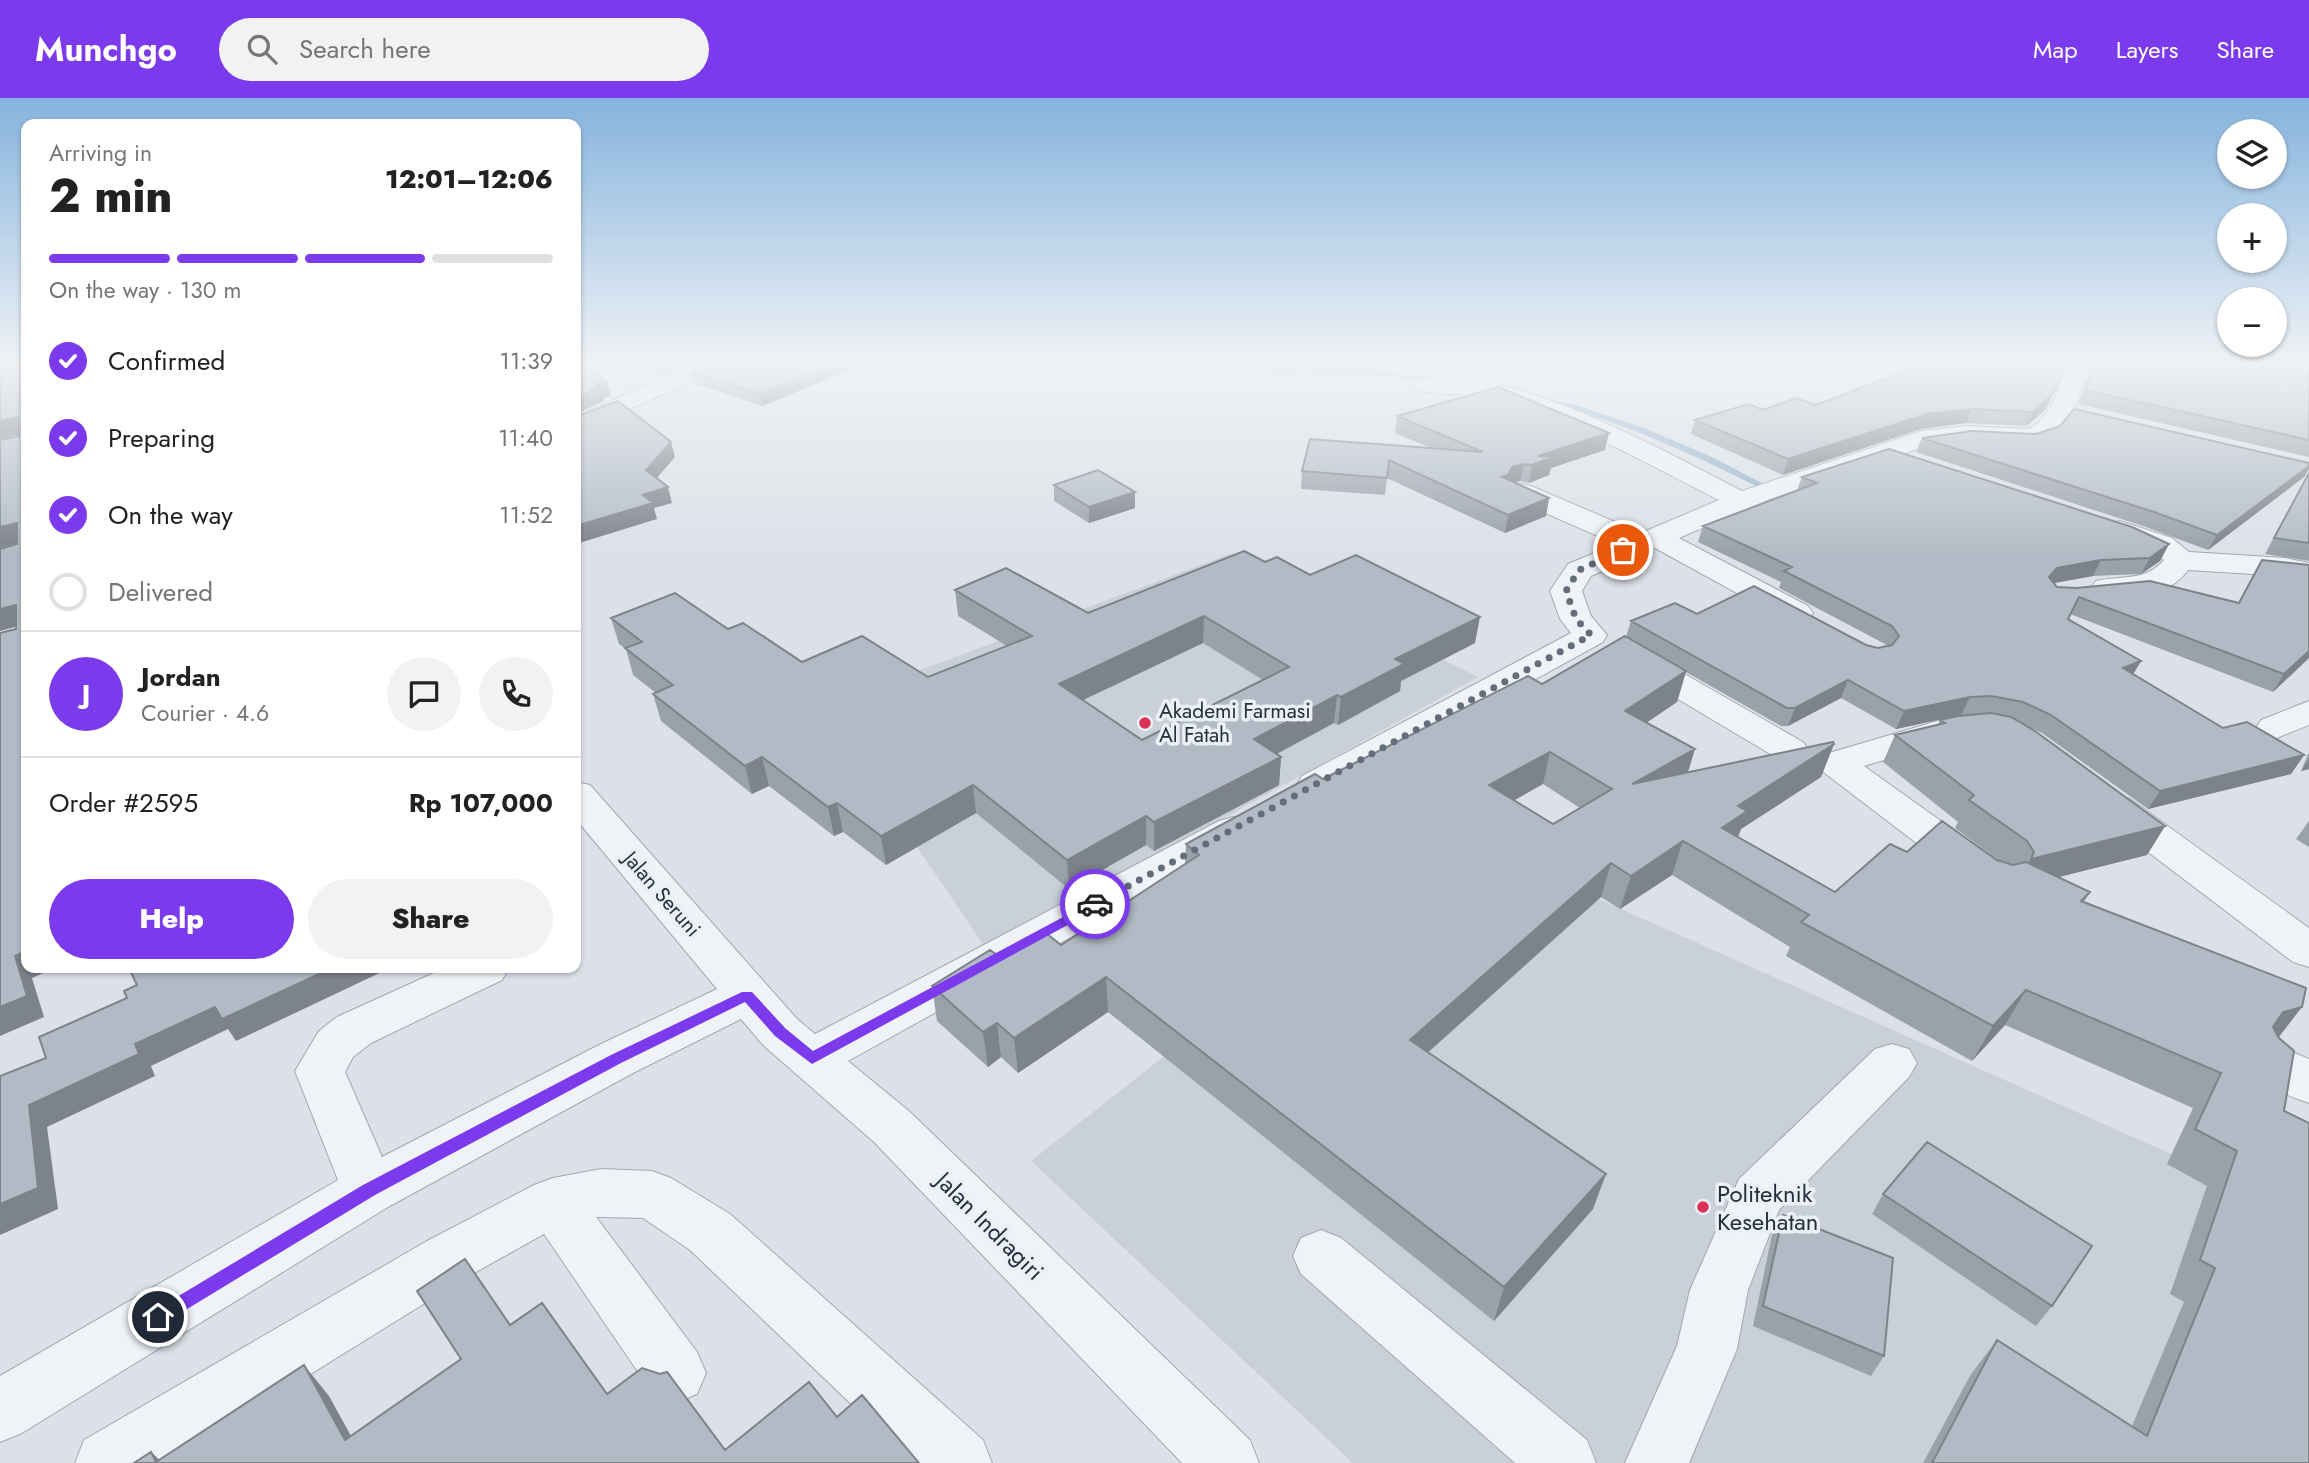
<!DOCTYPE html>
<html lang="en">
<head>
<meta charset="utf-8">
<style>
  :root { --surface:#fff; --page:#f2f2f2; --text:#222; --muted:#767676; --line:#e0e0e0; --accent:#7c3aed }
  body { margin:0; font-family:Jost,sans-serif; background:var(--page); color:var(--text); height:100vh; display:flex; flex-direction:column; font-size:26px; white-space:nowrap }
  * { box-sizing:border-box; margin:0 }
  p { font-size:23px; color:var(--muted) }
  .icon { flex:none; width:38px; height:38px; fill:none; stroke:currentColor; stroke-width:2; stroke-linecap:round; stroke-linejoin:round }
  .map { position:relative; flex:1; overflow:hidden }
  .details { position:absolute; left:21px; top:21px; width:560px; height:854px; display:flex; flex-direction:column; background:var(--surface); border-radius:14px; box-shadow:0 2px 5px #0004 }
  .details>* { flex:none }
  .controls { position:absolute; left:2217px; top:21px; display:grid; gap:14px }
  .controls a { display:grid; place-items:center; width:70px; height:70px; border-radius:50%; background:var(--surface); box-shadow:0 2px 5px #0004; font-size:35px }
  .pin { position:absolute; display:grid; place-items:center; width:60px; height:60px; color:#fff; margin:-30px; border:4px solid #fff; border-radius:50%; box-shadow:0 2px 7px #0007 }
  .courier { position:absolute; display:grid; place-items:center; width:70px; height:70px; margin:-35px; border:5px solid #7c3aed; border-radius:50%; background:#fff; color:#222; box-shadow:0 2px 9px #0007 }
  .summary em { font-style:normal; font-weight:800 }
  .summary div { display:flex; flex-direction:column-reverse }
  .summary { display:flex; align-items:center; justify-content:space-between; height:119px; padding:0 28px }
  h1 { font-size:46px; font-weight:800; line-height:52px }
  .bar { display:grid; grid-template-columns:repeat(4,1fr); gap:10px 7px; align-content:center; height:84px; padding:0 28px }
  .bar i { height:9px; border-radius:5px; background:var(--line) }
  .bar .active { background:var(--accent) }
  .bar p { grid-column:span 4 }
  .line { display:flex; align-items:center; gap:18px; padding:0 28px; border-top:2px solid var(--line) }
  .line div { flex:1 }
  .round { display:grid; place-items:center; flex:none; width:74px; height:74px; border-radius:37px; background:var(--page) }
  ol { padding:0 28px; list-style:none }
  li { display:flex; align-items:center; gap:21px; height:77px }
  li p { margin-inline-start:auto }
  li .icon { padding:7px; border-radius:50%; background:var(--accent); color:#fff; stroke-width:4 }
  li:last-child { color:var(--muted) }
  li i { width:38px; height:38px; border:4px solid var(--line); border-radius:50% }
  .button { display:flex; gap:14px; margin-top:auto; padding:14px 28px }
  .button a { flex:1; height:80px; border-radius:42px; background:var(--accent); color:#fff; font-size:28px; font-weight:800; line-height:80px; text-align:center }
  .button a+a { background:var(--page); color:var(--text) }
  header { display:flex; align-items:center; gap:42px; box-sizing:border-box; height:98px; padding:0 35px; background:var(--accent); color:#fff }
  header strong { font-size:33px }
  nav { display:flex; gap:38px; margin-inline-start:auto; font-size:24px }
  .search { width:490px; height:63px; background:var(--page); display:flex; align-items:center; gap:18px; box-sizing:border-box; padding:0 24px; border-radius:38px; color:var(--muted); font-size:26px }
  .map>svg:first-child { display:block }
  .built { fill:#c9d0da }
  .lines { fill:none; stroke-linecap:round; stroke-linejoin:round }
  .stream { fill:#92b2cc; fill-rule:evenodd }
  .minor-casing { stroke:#a1a8b2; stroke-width:2 }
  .minor { fill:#eff2f6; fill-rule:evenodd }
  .wall { fill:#99a1a9; fill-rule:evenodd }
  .shaded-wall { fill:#7d838a }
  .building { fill:#b2bbc5; stroke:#7d838a; stroke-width:2; fill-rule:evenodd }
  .route { fill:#7c3aed }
  .done { stroke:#646e7a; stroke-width:7; stroke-dasharray:0 12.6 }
  .poi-dot { fill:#db3257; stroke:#ebf0f5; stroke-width:2.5 }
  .labels { text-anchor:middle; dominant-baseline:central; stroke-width:7; stroke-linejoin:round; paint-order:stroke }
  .poi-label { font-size:21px; fill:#24303f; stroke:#ebf0f5; text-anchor:start }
  .street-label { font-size:21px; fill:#24303f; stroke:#ebf0f5 }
  .near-poi-label { font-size:24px; fill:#24303f; stroke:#ebf0f5; text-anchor:start }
  .near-street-label { font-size:24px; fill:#24303f; stroke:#ebf0f5 }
</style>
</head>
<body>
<header>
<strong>Munchgo</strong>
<div class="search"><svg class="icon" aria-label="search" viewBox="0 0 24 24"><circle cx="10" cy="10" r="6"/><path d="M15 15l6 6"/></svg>Search here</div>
<nav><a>Map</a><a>Layers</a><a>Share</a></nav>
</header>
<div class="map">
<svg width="2309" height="1365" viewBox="0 0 2309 1365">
  <rect width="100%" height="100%" fill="#dce1e8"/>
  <path class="built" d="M1230,456L1478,579L987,852L822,609Z
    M1583,794L2225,1080L2309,1365H1353L1031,1063L1280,867Z"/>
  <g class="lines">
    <path class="stream" d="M1139,266H1153L1174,271L1379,273L1442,282L1446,284L1442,286L1379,277L1174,275Z
      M1540,300L1579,308L1644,330L1708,357L1802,406L1795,408C1709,364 1635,326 1540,304Z"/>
    <g class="minor-casing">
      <path id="minor" d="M692,266H722L719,271L576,335V319Z
        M2068,266H2090L2073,312L2053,339L2029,347L1966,344L1926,348L1770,401L1679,440L1808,508L1813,515L1808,522L1797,525L1786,522L1655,450L1591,478L1582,493L1591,518L1607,537L1603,544L1330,694L1316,698L1302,694L1297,686L1302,678L1571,535L1560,521L1550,493L1568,466L1616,446L1511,400L1507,394L1511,388L1521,386L1531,388L1641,435L1719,402C1644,364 1570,321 1487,300C1464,294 1440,298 1418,292L1414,287L1418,282C1501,261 1667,355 1742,393L1922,333L1966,328L2027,331C2051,323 2059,287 2068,266Z
        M2120,423L2172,440L2189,454L2285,460L2309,465V483L2285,478L2188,472C2169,499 2126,504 2096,497L2091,490L2096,483C2122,477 2145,484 2164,462C2149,449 2115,446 2106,432L2110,426Z
        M1636,552L1648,555L1803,644L1809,652L1803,660L1790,663L1777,660L1624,569L1619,562L1624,555Z
        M2309,603V627L2274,641L2261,638L2256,630L2261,622Z
        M1941,622L1954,625L1959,633L1954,641L1864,668L1987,756L1993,766L1987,776L1972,780L1957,776L1822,673L1816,665L1822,657Z
        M576,684L590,687L797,921L815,936L1219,723L1233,719L1247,723L1253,732L1247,741L848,963L910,1014L1250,1342L1259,1365H1182L874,1044L763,947L741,921L633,975L388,1109L22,1335L0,1344V1278L338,1082L295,973L319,933L337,919L445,870H509L502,882L371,945L353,959L345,974L382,1059L599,947L717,891L576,721Z
        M2116,697L2130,701L2309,830V869L2293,864L2102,719L2096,710L2102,701Z
        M1892,946L1909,951L1917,965L1909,979L1779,1112L1748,1192L1737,1251L1689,1365H1625L1677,1248L1690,1192L1739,1081L1875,951Z
        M2273,946L2309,961V1005C2286,997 2260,987 2248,965L2256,951Z
        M601,1071L652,1073L671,1080L730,1116L983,1342L992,1365H913L690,1152L643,1120L601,1119H596L697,1254L706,1275L697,1296L675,1305L653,1296L544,1136L467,1179L167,1365H75L84,1342L427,1143L534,1087L553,1080Z
        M1321,1132L1341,1140L1587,1342L1596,1365H1515L1301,1176L1293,1158L1301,1140Z"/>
    </g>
    <use href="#minor" class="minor"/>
  </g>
  <path class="wall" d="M635,266H686L664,276Z
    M864,266L762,308L693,285L691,274Z
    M1880,266H2066L2046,311L2026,328L1966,325L1921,331L1783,377L1691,336L1695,322L1763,312L1816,307L1908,272Z
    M2092,266H2309V359L2078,306Z
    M1397,318L1605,352L1551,370L1549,377L1529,385L1520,383L1515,385L1549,400L1546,418L1505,435L1387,380L1385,397L1301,391L1302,373L1431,350L1395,335Z
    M1922,340L2309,368V371L2304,379L2208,452L2146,429L1916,354Z
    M2309,374V463L2265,456Z
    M1802,379L2169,446L2160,463L2141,476L2093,478L2054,485L2057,489L2238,505L2262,462L2309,560L2273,594L2070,516L2068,521L2133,577L2223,630L2304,657L2291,676L2148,711L2042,635L2021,625L2165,728L2147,757L2058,779L2090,794L2084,804L2279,939L2309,1365H1923L1971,1276L1997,1242L2132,1328L2184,1204L2170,1196L2207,1088L2167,1066L2193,1010L2005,927L1972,963L1786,858L1790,849L1672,777L1620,811L1601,799L1428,954L1593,1111L1494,1223L1108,914L1018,975L1001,959L988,969L937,923L932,888L1000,859L1061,847L1185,766L1186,746L1323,681L1542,586L1626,539L1631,523L1697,516L1878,550L1887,548L1885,546L1779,490L1781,484L1698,444L1703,428L1797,392ZM1686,574L1781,628H1788L1841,600L1896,631L1961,617L1940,622L1938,626L1895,637L1883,664L1958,724L1955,730L2000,763L1907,754L1835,794L1738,739L1741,731L1821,679L1834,646L1688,674L1646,625L1677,604ZM1543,686L1580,710L1553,726L1514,702Z
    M1054,387L1135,394V410L1089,425L1054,403Z
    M1265,464L1310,477L1475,545L1401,583L1400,593L1338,627L1334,625L1277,656L1281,659L1279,687L1154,753L1146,747L1069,791L976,715L886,767L843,734L834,738L769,688L752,696L661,623L653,596L656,595L633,577L626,551L619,546L611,520L728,531L802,564L928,579L1007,548L958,518L955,492L1088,515ZM1203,545L1263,582L1142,642L1083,602Z
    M2309,654V671L2301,673Z
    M2309,723V749L2296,741Z
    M1883,1096L2052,1208L2036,1228L1872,1116Z
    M1783,1117L1884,1258L1871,1278L1753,1228L1772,1137Z"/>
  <path class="shaded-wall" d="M662,266H686L664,276Z
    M836,266H864L762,308L760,296Z
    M607,284L611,298L603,300L604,303L576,316V300L596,286Z
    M2052,297L2046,311L2026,328L2033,314Z
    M1972,311L1966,325L1921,331L1783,377L1788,361L1927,316Z
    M18,319L26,335L0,341V323Z
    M1609,335L1605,352L1551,370L1549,377L1529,385L1532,367L1538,358Z
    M671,344L675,359L650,388L646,372Z
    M1524,366L1520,383L1509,387L1502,379L1512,369Z
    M2309,368V371L2304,379L2208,452L2217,437Z
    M668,389L672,405L654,410L657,421L576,446V428L643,397Z
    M1135,394V410L1089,425V409Z
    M1549,400L1546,418L1505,435L1508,417Z
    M17,425L26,443L0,450V429Z
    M2169,446L2160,463L2141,476L2150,460Z
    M2101,462L2093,478L2049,486V479L2057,470Z
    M16,507L26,526L0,533V511Z
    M1204,518L1203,545L1060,613L1059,586Z
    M1480,519L1475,545L1401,583L1400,593L1338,627L1341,599L1395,561Z
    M2309,553V560L2273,594L2284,576Z
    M2141,563L2131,580L2123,570Z
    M1686,573L1677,604L1616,645L1625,613Z
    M1848,582L1841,600L1788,628L1795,610Z
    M1337,597L1334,625L1252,669L1254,641Z
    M1970,599L1961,617L1896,631L1904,613Z
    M1834,646L1821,679L1741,731L1735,747L1722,730L1738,708Z
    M1695,651L1685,684L1632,686Z
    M1550,654L1543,686L1483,720L1489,687Z
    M2304,657L2291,676L2148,711L2160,693Z
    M762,659L769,688L752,696L745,668Z
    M1281,659L1279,687L1154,753V724Z
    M2309,661V671L2301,673Z
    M973,687L976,715L886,767L881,738Z
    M837,705L843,734L834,738L828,709Z
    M1146,718V747L1069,791L1067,762Z
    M2165,728L2147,757L2015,790L2031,761Z
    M1683,743L1672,777L1620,811L1631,778Z
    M1611,765L1601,799L1404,976L1410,942Z
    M26,853V870H54L32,880L44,919L0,938V909L15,858Z
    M332,870H390L236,943L228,931L151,968L155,978L47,1029L58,1111L0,1137V1106L29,1007L135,946L215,909Z
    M1106,879L1108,914L1018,975L1014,940Z
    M2026,892L2005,927L1972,963L1993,928Z
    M2302,909L2275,944L2255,948L2283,914Z
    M997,925L1001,959L988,969L983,934Z
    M1606,1076L1593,1111L1494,1223L1504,1189Z
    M304,1267L329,1298L366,1365L345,1342Z
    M151,1354L163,1365L156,1364Z"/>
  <path class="building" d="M0,266H26V853L15,858L27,898L0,909V535L16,531V507L0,511V451L17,446V425L0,429V342L19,338L18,319L0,323Z
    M576,266H583L607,284L596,286L600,289L576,300Z
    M710,266H836L760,296L691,274Z
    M1924,266H2066L2052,297L2033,314L1972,311L1927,316L1788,361L1695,322L1749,306L1763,312L1796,300L1816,307Z
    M2094,266H2309V342L2085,292Z
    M1498,289L1609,335L1538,358L1553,359L1532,367L1524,366L1512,369L1508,377L1502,379L1549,400L1508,417L1389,362L1387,380L1302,373L1310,341L1483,354L1397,318Z
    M618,303L671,344L646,372L668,389L643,397L653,405L576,428V319Z
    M2074,311L2309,365V368L2217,437L2154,414L1922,340L1972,333L2036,336L2060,328Z
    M1889,351L2132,429L2169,446L2150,460L2101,462L2057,470L2049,479L2057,489L2076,490L2150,483L2239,505L2262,462L2309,467V553L2284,576L2079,499L2068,521L2141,563L2123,570L2223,630L2247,624L2304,657L2160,693L2051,617L2023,604L1991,598L1970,599L1904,613L1848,582L1795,610H1787L1631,523L1675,505L1697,516L1754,488L1866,547L1878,550L1892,547L1899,538L1892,528L1784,473L1792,469L1703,428L1817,385L1802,379Z
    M1098,372L1135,394L1089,409L1054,387Z
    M2309,375V445L2274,440Z
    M1244,453L1265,464L1277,459L1310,477L1356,457L1480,519L1395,561L1404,566L1341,599L1337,597L1254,641L1281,659L1154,724L1146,718L1067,762L973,687L881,738L837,705L828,709L762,659L745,668L653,596L673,587L625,550L642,544L611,520L675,495L728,531L743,525L802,564L862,538L928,579L1032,538L955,492L1006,470L1088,515ZM1204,518L1289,569L1142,642L1059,586Z
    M1625,538L1686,573L1625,613L1695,651L1632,686L1833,644L1834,646L1738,708L1747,713L1722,730L1835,794L1890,746L1907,754L1942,723L1997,762L2013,767L2026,764L2090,794L2081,803L2306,890L2302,909L2283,914L2273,929L2279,940L2294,953L2284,1013L2309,1025V1365H1932L1997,1242L2147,1338L2215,1170L2200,1162L2237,1053L2195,1031L2221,975L2026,892L1993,928L1801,824L1809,817L1683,743L1631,778L1611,765L1410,942L1606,1076L1504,1189L1106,879L1014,940L997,925L983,934L932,888L990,852L1000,859L1042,832L1061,847L1199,757L1186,746L1315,676L1323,681L1528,578L1542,586ZM1550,654L1612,691L1553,726L1489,687Z
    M1991,615L2011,619L2035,633L2165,728L2031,761L2034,754L2027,743L1969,702L1974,697L1895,637L1945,625L1940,622L1958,618Z
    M129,870H332L222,921L215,909L135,946L139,956L29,1007L38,1090L0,1106V978L46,960L39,939L127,900L124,893L137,887Z
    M1927,1044L2092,1148L2052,1208L1883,1096Z
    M1783,1117L1893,1160L1884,1258L1763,1208Z
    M465,1161L510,1227L542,1205L607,1296L642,1270L660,1276L667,1274L725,1352L809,1284L837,1319L862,1297L919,1365H134L151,1354L156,1364L304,1267L345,1342L461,1261L417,1193Z"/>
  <linearGradient id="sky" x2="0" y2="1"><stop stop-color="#85b3dd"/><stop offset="0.58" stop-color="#eff2f5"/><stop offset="1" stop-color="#eff2f5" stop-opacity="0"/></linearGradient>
  <rect width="2309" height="457" fill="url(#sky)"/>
  <path class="route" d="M1095,802L1099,803V810L812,966L775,938L745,904L621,965L375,1097L164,1225L158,1228L152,1225L149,1219L152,1214L363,1087L611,957L742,894H752L785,930L813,953Z"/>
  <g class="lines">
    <path class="done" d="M1095,806L1591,537L1576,521L1566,493L1579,472L1623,452"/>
  </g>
  <g class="poi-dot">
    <circle cx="1145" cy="625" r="7"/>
    <circle cx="1703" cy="1109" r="7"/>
  </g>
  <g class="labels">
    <g class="poi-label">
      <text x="1159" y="613">Akademi Farmasi<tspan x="1159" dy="24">Al Fatah</tspan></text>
    </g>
    <g class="street-label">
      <text transform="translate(662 796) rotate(49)">Jalan Seruni</text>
    </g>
    <g class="near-poi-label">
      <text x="1717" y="1095">Politeknik<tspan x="1717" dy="28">Kesehatan</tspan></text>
    </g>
    <g class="near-street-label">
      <text transform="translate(990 1128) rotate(45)">Jalan Indragiri</text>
    </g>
  </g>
</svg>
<div class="controls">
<a><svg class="icon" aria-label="layers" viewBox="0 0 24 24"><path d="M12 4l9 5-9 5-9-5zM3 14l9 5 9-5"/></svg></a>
<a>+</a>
<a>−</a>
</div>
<div class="pin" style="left:1623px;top:452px;background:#ea580c"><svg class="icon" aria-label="bag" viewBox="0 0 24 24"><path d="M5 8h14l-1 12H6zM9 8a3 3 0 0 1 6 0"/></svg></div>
<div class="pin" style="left:158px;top:1219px;background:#1f2937"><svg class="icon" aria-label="home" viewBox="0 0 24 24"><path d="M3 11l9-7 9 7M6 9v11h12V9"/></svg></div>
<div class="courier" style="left:1095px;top:806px"><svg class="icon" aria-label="car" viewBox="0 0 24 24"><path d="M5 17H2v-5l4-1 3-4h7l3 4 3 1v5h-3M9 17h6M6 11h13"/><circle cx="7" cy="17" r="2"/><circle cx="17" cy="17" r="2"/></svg></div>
<section class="details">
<div class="summary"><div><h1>2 min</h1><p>Arriving in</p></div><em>12:01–12:06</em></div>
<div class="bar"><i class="active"></i><i class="active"></i><i class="active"></i><i></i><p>On the way · 130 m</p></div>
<ol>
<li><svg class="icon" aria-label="check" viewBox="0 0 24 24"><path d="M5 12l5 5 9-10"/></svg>Confirmed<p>11:39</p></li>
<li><svg class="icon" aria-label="check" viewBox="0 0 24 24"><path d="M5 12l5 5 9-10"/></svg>Preparing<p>11:40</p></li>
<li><svg class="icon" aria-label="check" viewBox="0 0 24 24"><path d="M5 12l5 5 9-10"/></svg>On the way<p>11:52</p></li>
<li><i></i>Delivered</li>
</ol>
<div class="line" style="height:126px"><b class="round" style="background:var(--accent);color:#fff">J</b><div><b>Jordan</b><p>Courier · 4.6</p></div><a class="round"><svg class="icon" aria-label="chat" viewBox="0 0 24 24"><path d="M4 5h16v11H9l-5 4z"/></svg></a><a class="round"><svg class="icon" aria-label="phone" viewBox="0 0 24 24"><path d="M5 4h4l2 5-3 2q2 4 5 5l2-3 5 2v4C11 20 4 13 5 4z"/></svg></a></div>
<div class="line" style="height:91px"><div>Order #2595</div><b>Rp 107,000</b></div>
<div class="button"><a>Help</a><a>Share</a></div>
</section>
</div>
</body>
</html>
